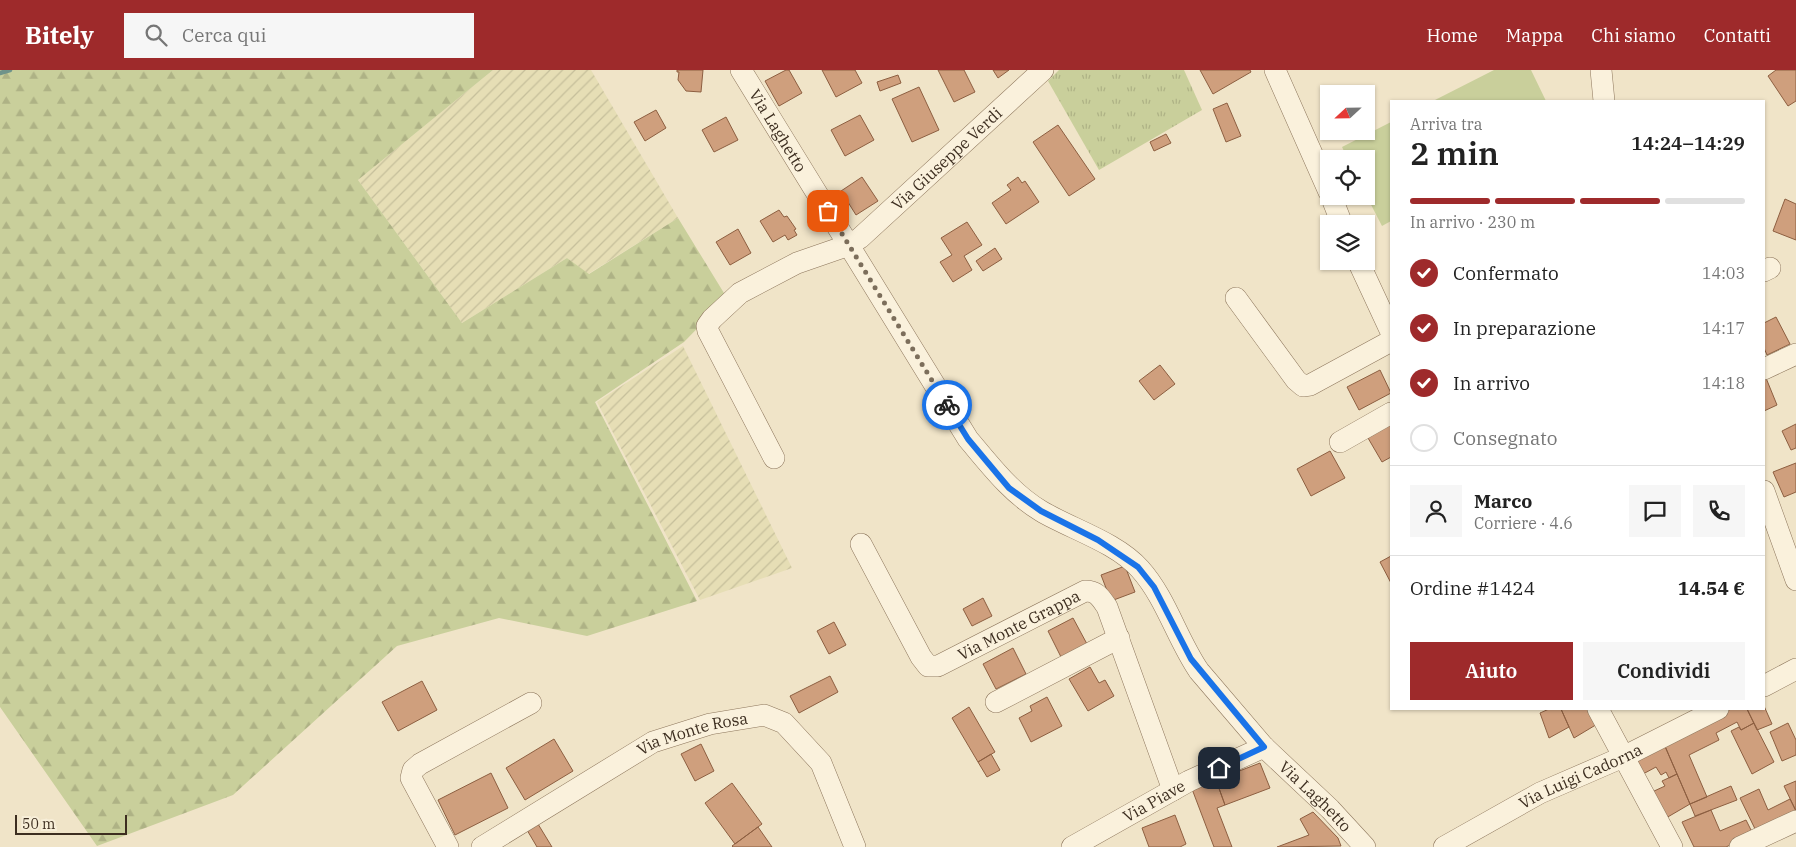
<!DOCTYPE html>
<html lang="it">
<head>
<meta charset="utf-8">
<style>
  :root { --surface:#fff; --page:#f6f6f6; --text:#222; --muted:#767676; --line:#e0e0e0; --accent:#9e2a2b }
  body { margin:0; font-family:"IBM Plex Serif",serif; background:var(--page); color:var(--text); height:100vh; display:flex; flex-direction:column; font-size:19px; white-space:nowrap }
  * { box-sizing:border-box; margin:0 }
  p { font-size:16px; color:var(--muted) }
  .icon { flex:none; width:28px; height:28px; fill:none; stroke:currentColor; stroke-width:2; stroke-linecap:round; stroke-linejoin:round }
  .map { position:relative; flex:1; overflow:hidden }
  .sheet { position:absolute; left:1390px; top:30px; width:375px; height:610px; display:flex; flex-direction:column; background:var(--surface); border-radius:0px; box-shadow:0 1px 4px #0004 }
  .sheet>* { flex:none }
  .needle { width:32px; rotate:248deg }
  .tools { position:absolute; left:1320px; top:15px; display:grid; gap:10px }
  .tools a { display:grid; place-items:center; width:55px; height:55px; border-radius:0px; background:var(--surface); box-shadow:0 1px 4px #0004; font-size:25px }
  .scale { position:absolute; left:15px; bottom:12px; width:112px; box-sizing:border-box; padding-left:5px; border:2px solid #3d2e20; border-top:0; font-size:14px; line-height:18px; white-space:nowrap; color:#3d2e20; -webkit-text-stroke:4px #f7eed8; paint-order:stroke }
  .pin { position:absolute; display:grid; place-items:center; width:42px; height:42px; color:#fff; margin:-21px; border-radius:10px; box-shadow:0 2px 8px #0006 }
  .courier { position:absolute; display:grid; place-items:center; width:50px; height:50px; margin:-25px; border:4px solid #1a73e8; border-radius:50%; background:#fff; color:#222; box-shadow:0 1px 6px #0007 }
  .summary em { font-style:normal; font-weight:600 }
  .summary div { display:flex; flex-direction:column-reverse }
  .summary { display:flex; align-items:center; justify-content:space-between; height:85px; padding:0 20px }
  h1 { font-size:32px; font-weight:600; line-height:38px }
  .bar { display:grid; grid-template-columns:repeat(4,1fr); gap:8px 5px; align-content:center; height:60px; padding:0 20px }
  .bar i { height:6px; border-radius:4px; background:var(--line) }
  .bar .on { background:var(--accent) }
  .bar p { grid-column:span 4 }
  .line { display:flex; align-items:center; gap:12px; padding:0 20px; border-top:1px solid var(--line) }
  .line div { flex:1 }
  .round { display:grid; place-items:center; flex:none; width:52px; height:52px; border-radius:0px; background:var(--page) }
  ol { padding:0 20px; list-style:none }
  li { display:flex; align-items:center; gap:15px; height:55px }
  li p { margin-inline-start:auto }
  li .icon { padding:5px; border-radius:50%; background:var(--accent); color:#fff; stroke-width:4 }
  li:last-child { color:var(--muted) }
  li i { width:28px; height:28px; border:2px solid var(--line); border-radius:50% }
  .cta { display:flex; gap:10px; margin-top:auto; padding:10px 20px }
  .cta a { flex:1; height:58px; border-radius:0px; background:var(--accent); color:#fff; font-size:20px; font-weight:600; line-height:58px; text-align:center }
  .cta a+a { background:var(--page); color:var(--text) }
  header { display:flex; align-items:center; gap:30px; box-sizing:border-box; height:70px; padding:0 25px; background:var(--accent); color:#fff }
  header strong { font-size:24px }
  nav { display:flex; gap:28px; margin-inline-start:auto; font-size:18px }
  .search { width:350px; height:45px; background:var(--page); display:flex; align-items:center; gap:12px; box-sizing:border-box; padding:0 18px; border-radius:0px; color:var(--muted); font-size:19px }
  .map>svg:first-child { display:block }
  .farmland { fill:url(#farmland-furrows) }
  .grass { fill:url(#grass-tufts) }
  .forest { fill:url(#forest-firs) }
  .pitch { fill:#c9cf9b }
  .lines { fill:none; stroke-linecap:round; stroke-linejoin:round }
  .stream { stroke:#6f938a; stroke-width:4.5 }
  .building { fill:#cf9f7d; stroke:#8d5f41 }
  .minor-casing { stroke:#8d765c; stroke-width:22 }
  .minor { stroke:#faf1dc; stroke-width:21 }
  .done { stroke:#7c6e5b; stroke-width:5; stroke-dasharray:0 9 }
  .route { stroke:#1a73e8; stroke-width:6 }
  .labels { text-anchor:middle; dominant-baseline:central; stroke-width:4; stroke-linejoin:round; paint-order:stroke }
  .street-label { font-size:16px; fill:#3d2e20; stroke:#f7eed8 }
</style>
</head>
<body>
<header>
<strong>Bitely</strong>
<div class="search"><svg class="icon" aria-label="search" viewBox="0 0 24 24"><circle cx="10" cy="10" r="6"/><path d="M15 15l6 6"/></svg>Cerca qui</div>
<nav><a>Home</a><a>Mappa</a><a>Chi siamo</a><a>Contatti</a></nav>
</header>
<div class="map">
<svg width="1796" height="777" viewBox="0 0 1796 777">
  <defs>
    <pattern id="farmland-furrows" width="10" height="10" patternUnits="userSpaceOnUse" patternTransform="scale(1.25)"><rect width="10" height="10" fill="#e6deb5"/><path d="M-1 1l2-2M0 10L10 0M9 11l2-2" fill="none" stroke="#c6bf9b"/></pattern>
    <pattern id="grass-tufts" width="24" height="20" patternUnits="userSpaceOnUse" patternTransform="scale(1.25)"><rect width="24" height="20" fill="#c9cf9b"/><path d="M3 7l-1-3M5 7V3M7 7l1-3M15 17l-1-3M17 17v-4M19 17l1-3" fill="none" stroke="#aeb285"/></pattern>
    <pattern id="forest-firs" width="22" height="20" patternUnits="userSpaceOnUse" patternTransform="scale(1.25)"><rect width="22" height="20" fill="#c9cf9b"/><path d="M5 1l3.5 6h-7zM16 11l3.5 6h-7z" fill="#aeb285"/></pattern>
  </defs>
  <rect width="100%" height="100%" fill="#f0e4c8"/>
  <path class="farmland" d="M493,0H591L678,148L588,204L567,188L462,253L358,110Z
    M683,276L792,498L700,530L597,332Z"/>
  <path class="grass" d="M1059,0H1184L1202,40L1099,100L1048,11Z"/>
  <path class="forest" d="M0,0H493L358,110L462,253L567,188L589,204L678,148L727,228L684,272L595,332L697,531L587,566L499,548L397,576L233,725L97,776L0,637Z"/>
  <path class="pitch" d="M1494,0H1531L1546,31H1433Z
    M1391,52V151L1382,156L1366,125V89H1348L1342,77Z"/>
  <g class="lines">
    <path class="stream" d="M0,3L10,0"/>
  </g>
  <path class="building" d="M677,0H703L701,22L686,21L678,10L679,2H677Z
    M786,0H789L802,23L779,36L765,11Z
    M822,0H855L862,13L836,27Z
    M938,0H964L975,22L954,32Z
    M993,0H1009L998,8Z
    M1200,0H1250L1251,2L1213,24Z
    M1776,0H1796V31L1788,36L1768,6Z
    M898,5L901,13L880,21L877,12Z
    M919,17L939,60L912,72L892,29Z
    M1227,33L1241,66L1226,72L1213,39Z
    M656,40L666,58L645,71L634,52Z
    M860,45L874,70L845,86L831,60Z
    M726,47L738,70L714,82L702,60Z
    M1058,55L1095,109L1069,126L1033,72Z
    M1166,64L1171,73L1154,81L1150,72Z
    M862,107L878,131L856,145L841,121Z
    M1018,107L1022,113L1025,111L1039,132L1006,154L992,133L1011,120L1007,115Z
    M1785,129L1796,134V170L1773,161Z
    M779,140L784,147L787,146L796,159L794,160L797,165L788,170L785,165L773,172L760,151Z
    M967,152L982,175L964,186L972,200L953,212L940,192L952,185L941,168Z
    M738,159L751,183L730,195L716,172Z
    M995,178L1002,189L983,201L976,191Z
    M1776,247L1790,274L1767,285L1764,278V253Z
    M1160,295L1175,314L1154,330L1139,311Z
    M1380,300L1391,323L1359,340L1347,317Z
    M1766,308L1777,335L1764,341V309Z
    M1391,354V387L1382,392L1368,368Z
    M1796,354V378L1791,380L1782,361Z
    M1330,381L1345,408L1311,426L1297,399Z
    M1796,393V422L1784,427L1773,402Z
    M1391,486V513L1380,492Z
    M1125,496L1135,522L1111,531L1101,505Z
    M983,528L992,546L972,556L963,539Z
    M1073,548L1087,574L1061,587L1048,561Z
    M834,552L846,575L829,584L817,561Z
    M1013,578L1026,604L996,619L983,594Z
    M1090,597L1099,613L1105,610L1114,626L1088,641L1069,609Z
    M830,606L838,622L799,643L790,626Z
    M422,611L437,640L398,661L382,632Z
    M1047,627L1062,656L1031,672L1019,648L1032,641L1030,636Z
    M1764,636L1772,654L1757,660L1747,639H1764Z
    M969,637L995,682L978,692L952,648Z
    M1549,639H1561L1569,657L1549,668L1540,643Z
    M1561,639H1592L1599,653L1574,668Z
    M1731,639H1747L1754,653L1741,660L1737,652L1716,663L1719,670L1689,685L1707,727L1690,734L1664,674Z
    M1754,653L1774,692L1752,704L1731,661L1739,657L1741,660Z
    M1788,653L1796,670V685L1782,691L1770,662Z
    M554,669L573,701L525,730L506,698Z
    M701,674L714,701L695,711L681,684Z
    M1664,674L1677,704L1669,708L1666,702L1661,705L1656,697L1643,704L1635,688Z
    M991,684L1000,700L987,707L978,692Z
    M1260,693L1270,718L1225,735L1216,710Z
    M491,703L508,738L455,765L438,730Z
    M1677,704L1690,734L1666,748L1652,722L1665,716L1662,711Z
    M1216,710L1225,735L1217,738L1232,777H1214L1192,719Z
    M1796,711V741L1784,716Z
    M732,713L762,754L735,774L705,733Z
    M1731,716L1737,730L1695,746L1690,734Z
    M1759,719L1768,740L1790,729L1796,741L1757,763L1740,728Z
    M1711,740L1720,761L1746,750L1753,764L1726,777H1694L1682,752Z
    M1313,742L1338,768L1341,776L1277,777L1309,765L1300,749Z
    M1175,745L1186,774L1180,777H1149L1142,758Z
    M538,754L552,777H537L527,760Z
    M758,757L772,777H733L732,776Z"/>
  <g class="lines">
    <g class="minor-casing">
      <g id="minor">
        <path id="s1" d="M741,0L968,369C990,395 1011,423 1041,441C1071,459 1116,472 1140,499C1166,528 1177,569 1199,601L1264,677L1330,739L1365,777"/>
        <path d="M1275,0L1329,122"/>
        <path d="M1601,0L1604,31"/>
        <path d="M1331,126L1342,154"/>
        <path d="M1358,191L1391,262"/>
        <path d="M1764,201L1770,198"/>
        <path d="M1236,228L1296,310L1303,316L1310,315L1391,271"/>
        <path d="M1764,299L1796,284"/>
        <path d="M1340,372L1391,343"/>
        <path id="s2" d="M774,388L708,261L707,256L712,249L740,223L797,193L849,175L860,168L1043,0"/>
        <path d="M1764,421L1796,510"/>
        <path id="s3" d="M861,474L921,587L928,596H938L1085,521C1097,521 1100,527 1107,537L1173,720"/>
        <path d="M1764,616L1796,599"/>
        <path d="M996,632L1119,568"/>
        <path d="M1598,639L1672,777"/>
        <path d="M448,777L411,708L413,700L420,694L531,633"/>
        <path id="s4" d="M482,777L653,672L710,654L764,645L784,653L821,693L855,777"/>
        <path id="s5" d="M1072,777L1189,711L1264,677"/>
        <path id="s6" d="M1444,777L1540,723L1623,687L1718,639"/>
        <path d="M1740,777L1796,751"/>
      </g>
    </g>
    <use href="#minor" class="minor"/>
  </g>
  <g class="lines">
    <path class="done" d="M828,141L947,335"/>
    <path class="route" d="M947,335L968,369L1009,418L1041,441L1098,470L1138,497L1154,517L1191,589L1264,677L1219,698"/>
  </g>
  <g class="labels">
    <g class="street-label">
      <text stroke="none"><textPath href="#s1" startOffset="71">Via Laghetto</textPath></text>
      <text stroke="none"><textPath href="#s2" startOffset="445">Via Giuseppe Verdi</textPath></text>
      <text stroke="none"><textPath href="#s3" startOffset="240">Via Monte Grappa</textPath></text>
      <text stroke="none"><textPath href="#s4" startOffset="241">Via Monte Rosa</textPath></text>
      <text stroke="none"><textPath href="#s6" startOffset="154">Via Luigi Cadorna</textPath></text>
      <text stroke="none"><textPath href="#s1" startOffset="941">Via Laghetto</textPath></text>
      <text stroke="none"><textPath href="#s5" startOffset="94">Via Piave</textPath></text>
    </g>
  </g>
</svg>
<div class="tools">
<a><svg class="needle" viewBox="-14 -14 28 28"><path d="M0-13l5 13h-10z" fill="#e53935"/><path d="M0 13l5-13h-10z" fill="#767676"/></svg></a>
<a><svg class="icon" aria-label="locate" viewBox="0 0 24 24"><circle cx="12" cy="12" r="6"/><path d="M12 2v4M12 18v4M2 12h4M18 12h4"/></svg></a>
<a><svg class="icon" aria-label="layers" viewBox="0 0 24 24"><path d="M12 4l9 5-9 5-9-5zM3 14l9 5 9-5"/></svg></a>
</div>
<div class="scale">50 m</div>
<div class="pin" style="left:828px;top:141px;background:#ea580c"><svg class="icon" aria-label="bag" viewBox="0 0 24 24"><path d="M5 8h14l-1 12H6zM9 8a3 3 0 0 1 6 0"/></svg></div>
<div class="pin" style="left:1219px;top:698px;background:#1f2937"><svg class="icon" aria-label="home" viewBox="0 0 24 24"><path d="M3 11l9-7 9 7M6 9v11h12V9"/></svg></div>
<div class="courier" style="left:947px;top:335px"><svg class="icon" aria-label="bike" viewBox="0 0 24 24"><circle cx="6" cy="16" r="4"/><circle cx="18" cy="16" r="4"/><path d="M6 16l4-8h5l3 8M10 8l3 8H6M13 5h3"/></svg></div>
<section class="sheet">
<div class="summary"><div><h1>2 min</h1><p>Arriva tra</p></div><em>14:24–14:29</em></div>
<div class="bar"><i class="on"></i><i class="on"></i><i class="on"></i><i></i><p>In arrivo · 230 m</p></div>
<ol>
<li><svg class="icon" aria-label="check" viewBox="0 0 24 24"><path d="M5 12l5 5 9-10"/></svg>Confermato<p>14:03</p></li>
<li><svg class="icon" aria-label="check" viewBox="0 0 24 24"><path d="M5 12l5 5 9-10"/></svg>In preparazione<p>14:17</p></li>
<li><svg class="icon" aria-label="check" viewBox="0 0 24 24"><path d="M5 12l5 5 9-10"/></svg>In arrivo<p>14:18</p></li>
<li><i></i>Consegnato</li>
</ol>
<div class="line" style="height:90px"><a class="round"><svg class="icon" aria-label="person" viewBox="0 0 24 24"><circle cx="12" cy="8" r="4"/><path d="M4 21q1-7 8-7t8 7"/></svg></a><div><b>Marco</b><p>Corriere · 4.6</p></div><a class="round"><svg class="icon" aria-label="chat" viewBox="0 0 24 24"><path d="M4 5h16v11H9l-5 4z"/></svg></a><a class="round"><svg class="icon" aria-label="phone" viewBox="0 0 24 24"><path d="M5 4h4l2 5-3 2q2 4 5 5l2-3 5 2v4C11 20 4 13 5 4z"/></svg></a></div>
<div class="line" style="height:65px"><div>Ordine #1424</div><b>14.54 €</b></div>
<div class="cta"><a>Aiuto</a><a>Condividi</a></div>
</section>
</div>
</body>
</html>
